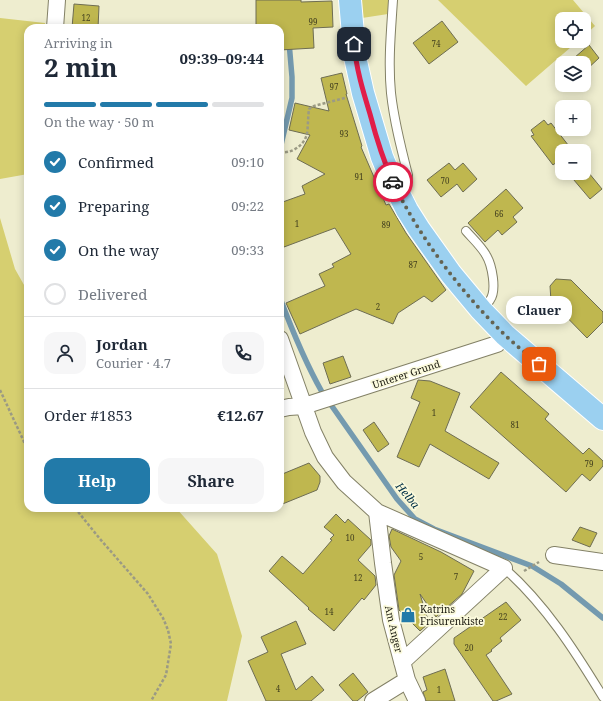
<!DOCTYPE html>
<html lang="en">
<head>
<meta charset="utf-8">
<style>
  :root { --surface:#fff; --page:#f6f6f7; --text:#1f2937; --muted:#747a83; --line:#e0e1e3; --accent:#227aa9 }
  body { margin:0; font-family:"Noto Serif",serif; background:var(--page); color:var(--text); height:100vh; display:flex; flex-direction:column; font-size:15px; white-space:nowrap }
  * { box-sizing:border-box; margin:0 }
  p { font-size:13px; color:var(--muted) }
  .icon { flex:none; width:22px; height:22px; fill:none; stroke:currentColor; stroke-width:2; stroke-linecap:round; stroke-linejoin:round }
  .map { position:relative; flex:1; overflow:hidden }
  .panel { position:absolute; left:24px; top:24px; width:260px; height:488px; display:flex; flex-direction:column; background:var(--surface); border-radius:12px; box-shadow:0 2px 10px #0003 }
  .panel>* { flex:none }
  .buttons { position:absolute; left:555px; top:12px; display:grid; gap:8px }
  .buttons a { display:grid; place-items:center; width:36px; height:36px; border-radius:8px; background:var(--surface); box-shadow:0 2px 10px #0003; font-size:20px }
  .pin { position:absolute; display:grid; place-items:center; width:34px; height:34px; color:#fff; margin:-17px; border-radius:8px; box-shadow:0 2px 6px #0006 }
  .courier { position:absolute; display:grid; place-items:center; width:40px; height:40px; margin:-20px; border:3px solid #e11d48; border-radius:50%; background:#fff; color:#222; box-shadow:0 1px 5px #0007 }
  .bubble { position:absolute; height:28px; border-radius:12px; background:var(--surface); box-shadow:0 2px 10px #0003; font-size:13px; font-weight:700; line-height:28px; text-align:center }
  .headline em { font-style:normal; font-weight:700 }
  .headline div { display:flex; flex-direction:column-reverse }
  .headline { display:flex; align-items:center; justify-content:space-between; height:68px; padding:0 20px }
  h1 { font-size:26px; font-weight:700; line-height:30px }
  .bar { display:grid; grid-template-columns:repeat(4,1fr); gap:6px 4px; align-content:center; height:48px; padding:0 20px }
  .bar i { height:5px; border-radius:3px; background:var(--line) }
  .bar .selected { background:var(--accent) }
  .bar p { grid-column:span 4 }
  .line { display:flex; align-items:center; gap:10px; padding:0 20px; border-top:1px solid var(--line) }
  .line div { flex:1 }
  .round { display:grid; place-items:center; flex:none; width:42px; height:42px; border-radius:12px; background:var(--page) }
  ol { padding:0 20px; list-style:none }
  li { display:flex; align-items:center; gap:12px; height:44px }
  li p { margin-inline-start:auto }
  li .icon { padding:4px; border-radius:50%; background:var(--accent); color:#fff; stroke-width:4 }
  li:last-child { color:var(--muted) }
  li i { width:22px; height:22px; border:2px solid var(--line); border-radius:50% }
  .button { display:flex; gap:8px; margin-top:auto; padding:8px 20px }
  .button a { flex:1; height:46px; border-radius:12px; background:var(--accent); color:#fff; font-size:16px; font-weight:700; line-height:46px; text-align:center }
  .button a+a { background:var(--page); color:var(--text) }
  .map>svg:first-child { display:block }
  .green { fill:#d6cf70 }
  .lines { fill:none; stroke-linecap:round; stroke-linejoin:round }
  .stream { stroke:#749aaf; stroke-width:5.5 }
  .building { fill:#bfb74f; stroke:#6e6d53 }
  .service-casing { stroke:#838166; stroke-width:10 }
  .minor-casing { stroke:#838166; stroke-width:18 }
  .primary-casing { stroke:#fff; stroke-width:24 }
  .path { stroke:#9b9a84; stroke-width:2.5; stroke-dasharray:3 2; stroke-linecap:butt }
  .service { stroke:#fff; stroke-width:8 }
  .minor { stroke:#fff; stroke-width:16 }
  .primary { stroke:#9bd0f0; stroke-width:22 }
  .done { stroke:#646352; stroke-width:4; stroke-dasharray:0 7.2 }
  .route { stroke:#e11d48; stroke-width:5 }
  .labels { text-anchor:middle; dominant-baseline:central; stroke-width:3.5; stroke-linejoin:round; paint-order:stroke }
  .number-label { font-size:8px; fill:#43401f }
  .street-label { font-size:10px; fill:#1a190f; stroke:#fbfadc }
  .poi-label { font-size:10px; fill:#1a190f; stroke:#fbfadc; text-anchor:start }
  .water-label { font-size:11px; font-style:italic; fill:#012f46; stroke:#fbfadc }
</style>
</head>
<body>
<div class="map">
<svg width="603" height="701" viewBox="0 0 603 701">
  <rect width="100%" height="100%" fill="#eeedcf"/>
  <path class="green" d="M362,0H390L388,14L362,18Z
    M438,0H573L595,26L584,36V19H562V41H578L526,86Z
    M0,18L45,23V28H28V174L0,179Z
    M0,218L15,269L28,292V508H176L217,554L242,636L227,701H0Z"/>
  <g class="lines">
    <path class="stream" d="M280,149L292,98V77L289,42
      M280,298C292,330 305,362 322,392L397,499L415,519L434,529L532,566L561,584L603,618"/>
  </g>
  <path class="building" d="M256,0H301V2L332,1L333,27L313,28L314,48L280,50V28H256Z
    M74,4L99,6L98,28H72Z
    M442,21L458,42L429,64L413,43Z
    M589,45L599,58L585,71L584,69V63H578L574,58Z
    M342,73L347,94H346L362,146L361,147L386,205L389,204L406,233L446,290L432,302L424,296L398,313L393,324L356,309L300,334L286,303L325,286L319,274L334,267L332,264L351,254L335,228L284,247L280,238V203L305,194L302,186L325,174L297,159L310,135L289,130L295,103L329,111L321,78Z
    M544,120L548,125L551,123L572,150L571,151H562V165L558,161L553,165L531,136L534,135L531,130Z
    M449,163L455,170L463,163L477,179L463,192L457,184L441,197L427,180Z
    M584,167L602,189L590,199L568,173H584Z
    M506,189L523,208L513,217L517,222L502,235L498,230L485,242L468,223Z
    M556,279L571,280L603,312V322L587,338L551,301L550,286Z
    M343,356L351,377L330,384L323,363Z
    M501,372L549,414L545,419L583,454L589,448L603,461V466L590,481L582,474L566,492L470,407Z
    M418,380L430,381L460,393L445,431L499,463L489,479L430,444L419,467L397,457L420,402L411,398Z
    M374,422L389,444L378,452L363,430Z
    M309,463L320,476V482L317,490L280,505V475Z
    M336,514L345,523L348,519L371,540V545L358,560L375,576L376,585L364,600L362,598L334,631L308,609L309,608L269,571L282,556L303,574L332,540L330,539L334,535L324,527Z
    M580,527L597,533L590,547L572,540Z
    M392,529L441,552L474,571L462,594L436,617L420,594L428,620V624L420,631L399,610L394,575L401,561L391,547L389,536Z
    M506,602L521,620L500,638L502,641L491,650L492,651L486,655L512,694L496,701H493L454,644V638Z
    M296,621L306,644L281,654L296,690L312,676L324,690L311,701H266L248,661L268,652L261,637Z
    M445,669L455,701H426L423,692L427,690L423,677Z
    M353,673L368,692L357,701H353L339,685Z"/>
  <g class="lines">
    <g class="service-casing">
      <path id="service" d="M393,0C391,31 388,62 391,93C394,121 401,148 408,175L407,184L397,190
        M466,231C472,238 481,246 486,255C492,265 497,290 490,300C488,303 485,306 482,309
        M504,568C545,604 575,651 603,697"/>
    </g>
    <g class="minor-casing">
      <path id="minor" d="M55,28L57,0
        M280,339L313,432L325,457L344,482L377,512L383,563L391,620L407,680L417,701
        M280,409L289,407L304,406L497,344L505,335
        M377,512L504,568L402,662
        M554,555L603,562
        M373,701L407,680"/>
    </g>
    <g class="primary-casing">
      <path id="primary" d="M350,0L355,57L363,93L382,157L389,174L407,210L419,229L451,274L481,310L505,335L603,419"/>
    </g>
    <path class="path" d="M280,152C291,154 304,146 307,134C308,128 308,116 309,109L314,106L345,98
      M0,390L26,446L28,449
      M75,508L100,539L148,594L163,618L168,630L171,644L166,675L151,701
      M524,571L539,562"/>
    <use href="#service" class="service"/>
    <use href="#minor" class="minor"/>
    <use href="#primary" class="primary"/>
  </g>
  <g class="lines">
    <path class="done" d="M393,182C419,237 461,292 504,334C515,345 527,354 539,364"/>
    <path class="route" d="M354,44C356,68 363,91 370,114C376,137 383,160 393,182"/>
  </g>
  <defs>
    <g id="shop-bare" transform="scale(1.2)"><path d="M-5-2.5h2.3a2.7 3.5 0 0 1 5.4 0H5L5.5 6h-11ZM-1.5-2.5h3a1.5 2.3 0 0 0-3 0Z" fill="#227aa9" stroke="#fbfadc" stroke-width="2.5" paint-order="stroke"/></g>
  </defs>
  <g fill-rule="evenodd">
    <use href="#shop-bare" x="408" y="615"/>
  </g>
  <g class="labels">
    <g class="number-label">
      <text x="86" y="17">12</text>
      <text x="313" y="21">99</text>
      <text x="436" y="43">74</text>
      <text x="334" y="86">97</text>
      <text x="344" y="133">93</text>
      <text x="359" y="176">91</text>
      <text x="445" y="180">70</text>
      <text x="499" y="213">66</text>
      <text x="297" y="223">1</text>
      <text x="386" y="224">89</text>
      <text x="413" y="264">87</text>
      <text x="378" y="306">2</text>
      <text x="434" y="412">1</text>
      <text x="515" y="424">81</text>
      <text x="589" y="463">79</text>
      <text x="350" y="537">10</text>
      <text x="421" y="556">5</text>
      <text x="456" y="576">7</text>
      <text x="358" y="577">12</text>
      <text x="329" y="611">14</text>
      <text x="503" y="616">22</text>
      <text x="469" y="647">20</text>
      <text x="278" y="688">4</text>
      <text x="439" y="689">1</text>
    </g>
    <g class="street-label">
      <text transform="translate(406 374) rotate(-18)">Unterer Grund</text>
      <text transform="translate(394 629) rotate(77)">Am Anger</text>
    </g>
    <g class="poi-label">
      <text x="420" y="609">Katrins<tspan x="420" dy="12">Frisurenkiste</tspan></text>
    </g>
    <g class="water-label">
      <text transform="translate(408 495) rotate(50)">Helba</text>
    </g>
  </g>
</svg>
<div class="buttons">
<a><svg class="icon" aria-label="locate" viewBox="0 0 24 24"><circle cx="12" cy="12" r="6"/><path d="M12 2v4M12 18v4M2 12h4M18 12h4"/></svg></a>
<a><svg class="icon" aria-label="layers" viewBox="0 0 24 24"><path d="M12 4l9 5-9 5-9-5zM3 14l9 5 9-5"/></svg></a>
<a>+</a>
<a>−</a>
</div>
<div class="pin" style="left:539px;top:364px;background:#ea580c"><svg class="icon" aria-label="bag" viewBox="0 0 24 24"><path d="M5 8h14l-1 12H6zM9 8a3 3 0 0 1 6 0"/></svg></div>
<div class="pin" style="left:354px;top:44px;background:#1f2937"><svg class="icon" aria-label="home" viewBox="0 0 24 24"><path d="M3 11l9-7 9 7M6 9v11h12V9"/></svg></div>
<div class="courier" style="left:393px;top:182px"><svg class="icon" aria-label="car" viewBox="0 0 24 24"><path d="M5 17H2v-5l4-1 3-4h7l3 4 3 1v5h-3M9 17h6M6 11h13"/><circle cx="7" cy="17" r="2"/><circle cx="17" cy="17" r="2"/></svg></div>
<div class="bubble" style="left:506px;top:296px;width:66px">Clauer</div>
<section class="panel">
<div class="headline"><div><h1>2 min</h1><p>Arriving in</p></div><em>09:39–09:44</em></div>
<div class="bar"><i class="selected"></i><i class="selected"></i><i class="selected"></i><i></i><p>On the way · 50 m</p></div>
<ol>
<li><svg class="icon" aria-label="check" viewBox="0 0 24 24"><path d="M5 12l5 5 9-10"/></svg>Confirmed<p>09:10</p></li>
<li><svg class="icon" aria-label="check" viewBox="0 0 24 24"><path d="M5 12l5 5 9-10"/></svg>Preparing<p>09:22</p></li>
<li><svg class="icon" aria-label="check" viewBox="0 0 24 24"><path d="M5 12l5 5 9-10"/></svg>On the way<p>09:33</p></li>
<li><i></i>Delivered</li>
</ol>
<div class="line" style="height:72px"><a class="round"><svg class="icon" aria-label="person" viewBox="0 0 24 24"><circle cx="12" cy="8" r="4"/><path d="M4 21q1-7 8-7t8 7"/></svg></a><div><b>Jordan</b><p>Courier · 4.7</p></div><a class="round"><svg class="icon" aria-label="phone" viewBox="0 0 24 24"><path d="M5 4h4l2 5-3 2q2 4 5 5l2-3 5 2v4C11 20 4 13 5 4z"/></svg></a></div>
<div class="line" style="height:52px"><div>Order #1853</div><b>€12.67</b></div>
<div class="button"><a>Help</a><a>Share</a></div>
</section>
</div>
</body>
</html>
